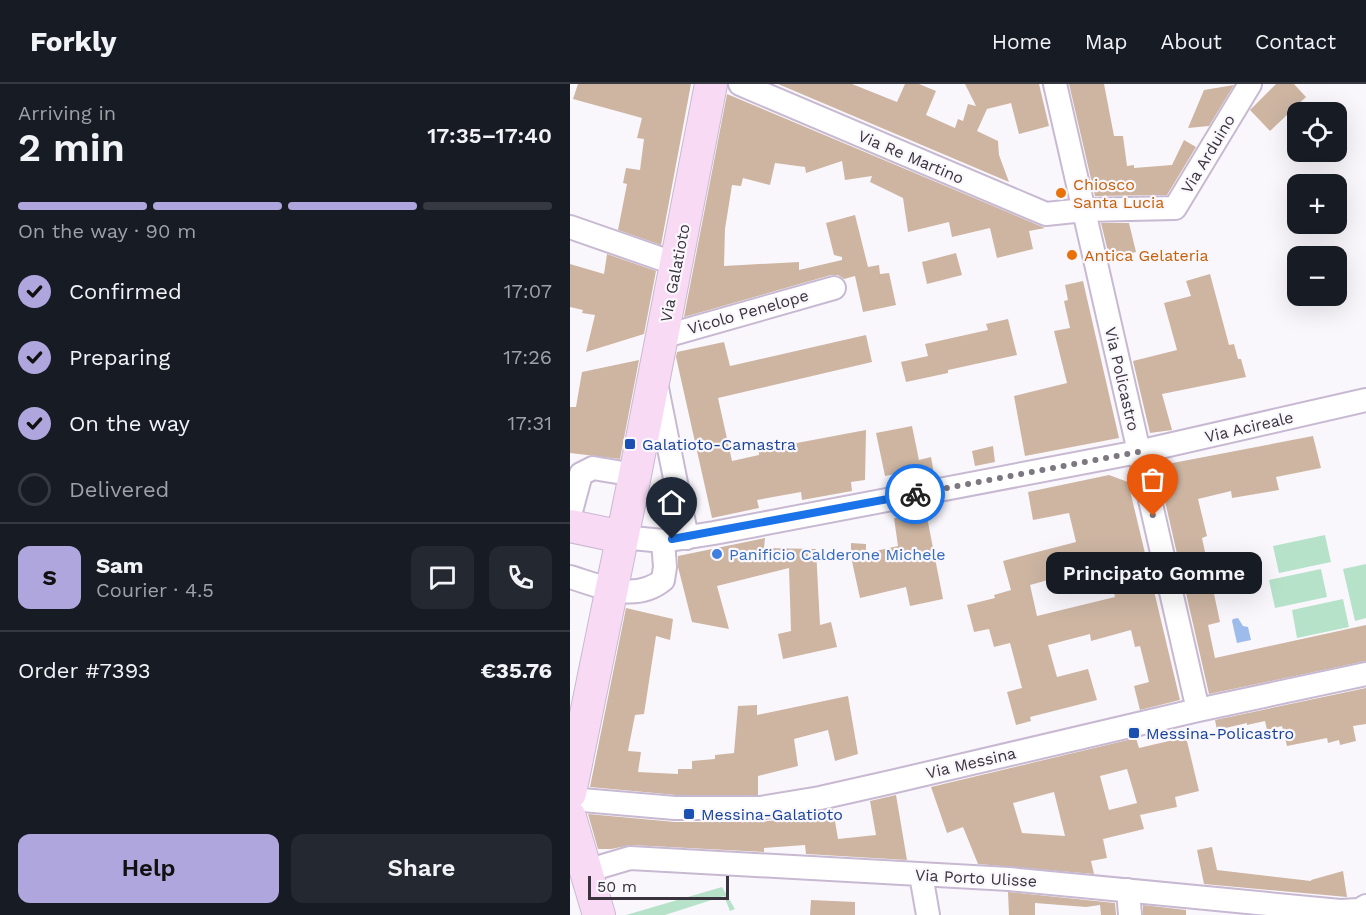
<!DOCTYPE html>
<html lang="en">
<head>
<meta charset="utf-8">
<style>
  :root { --surface:#171b24; --page:#242831; --text:#f1f3f6; --muted:#9ea1a6; --line:#363941; --accent:#aea6dd }
  body { margin:0; font-family:"Work Sans",sans-serif; background:var(--page); color:var(--text); height:100vh; display:flex; flex-direction:column; font-size:22px; white-space:nowrap }
  * { box-sizing:border-box; margin:0 }
  p { font-size:20px; color:var(--muted) }
  .icon { flex:none; width:33px; height:33px; fill:none; stroke:currentColor; stroke-width:2; stroke-linecap:round; stroke-linejoin:round }
  .map { position:relative; flex:1; overflow:hidden }
  .panel { display:flex; flex-direction:column; background:var(--surface); width:570px }
  .panel>* { flex:none }
  .fabs { position:absolute; left:717px; top:18px; display:grid; gap:12px }
  .fabs a { display:grid; place-items:center; width:60px; height:60px; border-radius:12px; background:var(--surface); box-shadow:0 6px 24px #0002; font-size:30px }
  .scale { position:absolute; left:18px; bottom:15px; width:141px; box-sizing:border-box; padding-left:6px; border:3px solid #39333d; border-top:0; font-size:16px; line-height:21px; white-space:nowrap; color:#39333d; -webkit-text-stroke:4px #faf7fc; paint-order:stroke }
  .pin { position:absolute; display:grid; place-items:center; width:51px; height:51px; color:#fff; margin:-62px -26px; border-radius:50% 50% 50% 0; rotate:-45deg; box-shadow:0 0 6px #0007 }
  .pin .icon { rotate:45deg }
  .courier { position:absolute; display:grid; place-items:center; width:60px; height:60px; margin:-30px; border:4px solid #1a73e8; border-radius:50%; background:#fff; color:#222; box-shadow:0 2px 8px #0007 }
  .bubble { position:absolute; height:42px; border-radius:12px; background:var(--surface); box-shadow:0 6px 24px #0002; font-size:20px; font-weight:600; line-height:42px; text-align:center }
  .head em { font-style:normal; font-weight:600 }
  .head div { display:flex; flex-direction:column-reverse }
  .head { display:flex; align-items:center; justify-content:space-between; height:102px; padding:0 18px }
  h1 { font-size:39px; font-weight:600; line-height:45px }
  .bar { display:grid; grid-template-columns:repeat(4,1fr); gap:9px 6px; align-content:center; height:72px; padding:0 18px }
  .bar i { height:8px; border-radius:4px; background:var(--line) }
  .bar .current { background:var(--accent) }
  .bar p { grid-column:span 4 }
  .line { display:flex; align-items:center; gap:15px; padding:0 18px; border-top:2px solid var(--line) }
  .line div { flex:1 }
  .round { display:grid; place-items:center; flex:none; width:63px; height:63px; border-radius:12px; background:var(--page) }
  ol { padding:0 18px; list-style:none }
  li { display:flex; align-items:center; gap:18px; height:66px }
  li p { margin-inline-start:auto }
  li .icon { padding:6px; border-radius:50%; background:var(--accent); color:#111; stroke-width:4 }
  li:last-child { color:var(--muted) }
  li i { width:33px; height:33px; border:3px solid var(--line); border-radius:50% }
  .primary-button { display:flex; gap:12px; margin-top:auto; padding:12px 18px }
  .primary-button a { flex:1; height:69px; border-radius:12px; background:var(--accent); color:#111; font-size:24px; font-weight:600; line-height:69px; text-align:center }
  .primary-button a+a { background:var(--page); color:var(--text) }
  header { display:flex; align-items:center; gap:36px; box-sizing:border-box; height:84px; padding:0 30px; background:var(--surface); border-bottom:2px solid var(--line) }
  header strong { font-size:28px }
  nav { display:flex; gap:33px; margin-inline-start:auto; font-size:21px }
  main { display:flex; flex:1; min-height:0 }
  .map>svg:first-child { display:block }
  .green { fill:#b6e2ca }
  .water { fill:#9dbceb }
  .building { fill:#cdb5a2; fill-rule:evenodd }
  .lines { fill:none; stroke-linecap:round; stroke-linejoin:round }
  .street-casing { stroke:#c8b9d2; stroke-width:26 }
  .secondary-casing { stroke:#c8b9d2; stroke-width:34 }
  .street { stroke:#fff; stroke-width:22 }
  .secondary { stroke:#f9daf5; stroke-width:32 }
  .done { stroke:#7d7880; stroke-width:6; stroke-dasharray:0 10.8 }
  .route { stroke:#1a73e8; stroke-width:8 }
  .food-dot { fill:#e8710a; stroke:#faf7fc; stroke-width:2 }
  .transit-dot { fill:#1a4fb4; stroke:#faf7fc; stroke-width:2 }
  .shop-dot { fill:#3f7fe0; stroke:#faf7fc; stroke-width:2 }
  .labels { text-anchor:middle; dominant-baseline:central; stroke-width:4.5; stroke-linejoin:round; paint-order:stroke }
  .street-label { font-size:16px; fill:#39333d; stroke:#faf7fc }
  .food-label { font-size:16px; fill:#c56008; stroke:#faf7fc; text-anchor:start }
  .transit-label { font-size:16px; fill:#164399; stroke:#faf7fc; text-anchor:start }
  .shop-label { font-size:16px; fill:#366cbe; stroke:#faf7fc; text-anchor:start }
</style>
</head>
<body>
<header>
<strong>Forkly</strong>
<nav><a>Home</a><a>Map</a><a>About</a><a>Contact</a></nav>
</header>
<main>
<section class="panel">
<div class="head"><div><h1>2 min</h1><p>Arriving in</p></div><em>17:35–17:40</em></div>
<div class="bar"><i class="current"></i><i class="current"></i><i class="current"></i><i></i><p>On the way · 90 m</p></div>
<ol>
<li><svg class="icon" aria-label="check" viewBox="0 0 24 24"><path d="M5 12l5 5 9-10"/></svg>Confirmed<p>17:07</p></li>
<li><svg class="icon" aria-label="check" viewBox="0 0 24 24"><path d="M5 12l5 5 9-10"/></svg>Preparing<p>17:26</p></li>
<li><svg class="icon" aria-label="check" viewBox="0 0 24 24"><path d="M5 12l5 5 9-10"/></svg>On the way<p>17:31</p></li>
<li><i></i>Delivered</li>
</ol>
<div class="line" style="height:108px"><b class="round" style="background:var(--accent);color:#111">S</b><div><b>Sam</b><p>Courier · 4.5</p></div><a class="round"><svg class="icon" aria-label="chat" viewBox="0 0 24 24"><path d="M4 5h16v11H9l-5 4z"/></svg></a><a class="round"><svg class="icon" aria-label="phone" viewBox="0 0 24 24"><path d="M5 4h4l2 5-3 2q2 4 5 5l2-3 5 2v4C11 20 4 13 5 4z"/></svg></a></div>
<div class="line" style="height:78px"><div>Order #7393</div><b>€35.76</b></div>
<div class="primary-button"><a>Help</a><a>Share</a></div>
</section>
<div class="map">
<svg width="796" height="831" viewBox="0 0 796 831">
  <rect width="100%" height="100%" fill="#faf7fc"/>
  <path class="green" d="M755,451L761,478L709,489L703,462Z
    M796,480V534L785,537L773,485Z
    M751,485L757,513L705,524L699,496Z
    M773,515L779,543L727,554L722,526Z
    M152,803L165,825L160,827L154,812L95,831H56Z"/>
  <path class="water" d="M668,534L673,542L678,543L681,556L667,559L662,537L663,535Z"/>
  <path class="building" d="M8,0H121L91,161L48,146L57,100L53,99L56,84L70,86L74,55L67,54L72,34L3,15Z
    M208,0H282L327,18L335,0H349L366,7L356,31L385,44L388,35L393,37L398,20L406,22L395,0H469L479,42L449,50L441,19L417,25L407,47L428,57L429,71L439,98Z
    M499,0H534L544,52H553L557,82L564,81V84L602,81L614,56L626,63L597,111L525,112Z
    M706,0H724L736,13L700,47L680,26Z
    M664,1L639,42L618,44L634,6Z
    M157,10L428,124L475,144L459,147L463,165L427,174L420,144L382,153L379,138L338,148L333,114L300,98L302,92L275,96L272,77L236,89L235,83L205,79L200,101L173,94L171,102L162,101L155,145L154,182L229,178V186L272,176V173L264,171L256,139L285,131L298,183L309,181L310,190L319,189L326,221L293,228L285,192L274,195L268,191H261L114,233Z
    M531,139H559L566,168L554,171V173L540,176Z
    M386,169L392,191L357,200L352,178Z
    M37,170L86,187L74,250L16,268L25,231L12,229L13,226L0,223V180L34,190Z
    M640,190L659,261L664,260L668,275H671L676,293L592,310L602,346L580,349L563,277L607,266L594,219L621,212L616,197Z
    M513,197L549,354L455,372L444,312L497,299L484,247L500,244L494,217L498,216L495,201Z
    M438,235L447,271L378,286V289L336,298L331,278L358,272L355,260L418,246L416,240Z
    M296,251L302,278L148,314L162,377L189,371V366L296,346L295,396L281,398L282,407L232,416L231,408L187,416L189,424L142,434L106,273L107,268L154,258L160,282Z
    M69,276L50,375L0,369V323H6L12,288Z
    M342,342L349,376L361,373L364,390L327,397L325,390L315,392L306,349Z
    M743,352L751,384L706,393L709,406L662,414L661,407L628,415L637,452L632,454L650,538L638,541L645,574L796,541V577L639,610L587,382Z
    M423,362L425,378L405,382L402,367Z
    M539,391L558,398L610,616L570,626L564,602L579,598L570,562L565,563L561,546L521,557L520,550L478,561L487,593L518,585L527,616L460,633L461,637L446,641L437,608L452,604L440,559L424,563L419,545L404,548L397,521L425,514L424,511L441,506L433,477L506,458L499,429L463,436L458,408ZM535,470L545,513L467,532L460,501L489,493L486,480Z
    M356,428L373,515L340,522L336,503L290,514L281,473V459L296,460V469L328,462L324,434Z
    M195,454L194,464L246,465L250,541L261,538L267,563L213,575L208,550L221,547L219,484L147,502L159,545L122,538L108,483V472Z
    M56,524L103,535L100,556L86,552L74,630L65,631L58,667L71,668L68,688L108,690V685H122V677L145,675V671L164,669L168,622L187,621V631L278,612L288,670L265,677L258,646L224,655L228,682L188,692V711H106L20,703Z
    M796,604V640L783,642L786,657L770,661L769,656L758,659L757,654L717,662L712,642L697,646L695,637L677,641V639L647,646L645,636Z
    M616,653L629,707L605,713L607,723L570,731L574,745L533,755L537,774L521,777L524,790L408,780L393,743L377,749L361,703L566,654L569,664ZM557,685L567,719L539,726L530,692ZM484,708L495,752L452,749L443,719Z
    M326,711L337,776L236,770L235,761L194,764V768L61,761L41,765H28L18,730L105,738H190L232,733V731L263,725L268,755L306,751L300,717Z
    M642,763L647,786L741,797V796L773,787L777,813L634,800L627,766Z
    M438,808L545,819L546,831H531L530,821L516,823L465,819V831H439Z
    M241,816L285,818V831H240Z
    M573,821L616,826V831H573Z"/>
  <g class="lines">
    <g class="street-casing">
      <path id="street" d="M170,0L476,130L514,126L605,124L680,0
        M485,0L628,626
        M0,143L106,180
        M92,253L264,204
        M87,304L117,454
        M0,431L11,390L23,384L65,391
        M52,453L93,457L144,449L568,368L796,316
        M0,493C30,502 65,519 93,496L95,483L93,457
        M0,715L105,724H190L250,714L321,698L628,626L796,590
        M16,787L60,774L439,795L770,827L789,826L796,822
        M351,791L358,831
        M558,806L560,831"/>
    </g>
    <g class="secondary-casing">
      <path id="secondary" d="M0,442L52,453
        M0,709L65,391L141,0
        M0,733L29,831"/>
    </g>
    <use href="#street" class="street"/>
    <use href="#secondary" class="secondary"/>
  </g>
  <g class="lines">
    <path class="done" d="M345,410L568,368L583,432"/>
    <path class="route" d="M102,455L345,410"/>
  </g>
  <g class="food-dot">
    <circle cx="491" cy="109" r="6"/>
    <circle cx="502" cy="171" r="6"/>
  </g>
  <g class="transit-dot">
    <rect x="54" y="354" width="12" height="12" rx="3"/>
    <rect x="558" y="643" width="12" height="12" rx="3"/>
    <rect x="113" y="724" width="12" height="12" rx="3"/>
  </g>
  <circle class="shop-dot" cx="147" cy="470" r="6"/>
  <g class="labels">
    <g class="street-label">
      <text transform="translate(638 70) rotate(-59)">Via Arduino</text>
      <text transform="translate(341 73) rotate(23)">Via Re Martino</text>
      <text transform="translate(105 189) rotate(-79)">Via Galatioto</text>
      <text transform="translate(178 228) rotate(-16)">Vicolo Penelope</text>
      <text transform="translate(552 295) rotate(77)">Via Policastro</text>
      <text transform="translate(679 343) rotate(-13)">Via Acireale</text>
      <text transform="translate(401 679) rotate(-13)">Via Messina</text>
      <text transform="translate(406 794) rotate(3)">Via Porto Ulisse</text>
    </g>
    <g class="food-label">
      <text x="503" y="100">Chiosco<tspan x="503" dy="18">Santa Lucia</tspan></text>
      <text x="514" y="171">Antica Gelateria</text>
    </g>
    <g class="transit-label">
      <text x="72" y="360">Galatioto-Camastra</text>
      <text x="576" y="649">Messina-Policastro</text>
      <text x="131" y="730">Messina-Galatioto</text>
    </g>
    <g class="shop-label">
      <text x="159" y="470">Panificio Calderone Michele</text>
    </g>
  </g>
</svg>
<div class="fabs">
<a><svg class="icon" aria-label="locate" viewBox="0 0 24 24"><circle cx="12" cy="12" r="6"/><path d="M12 2v4M12 18v4M2 12h4M18 12h4"/></svg></a>
<a>+</a>
<a>−</a>
</div>
<div class="scale">50 m</div>
<div class="pin" style="left:583px;top:432px;background:#ea580c"><svg class="icon" aria-label="bag" viewBox="0 0 24 24"><path d="M5 8h14l-1 12H6zM9 8a3 3 0 0 1 6 0"/></svg></div>
<div class="pin" style="left:102px;top:455px;background:#1f2937"><svg class="icon" aria-label="home" viewBox="0 0 24 24"><path d="M3 11l9-7 9 7M6 9v11h12V9"/></svg></div>
<div class="courier" style="left:345px;top:410px"><svg class="icon" aria-label="bike" viewBox="0 0 24 24"><circle cx="6" cy="16" r="4"/><circle cx="18" cy="16" r="4"/><path d="M6 16l4-8h5l3 8M10 8l3 8H6M13 5h3"/></svg></div>
<div class="bubble" style="left:476px;top:468px;width:216px">Principato Gomme</div>
</div>
</main>
</body>
</html>
